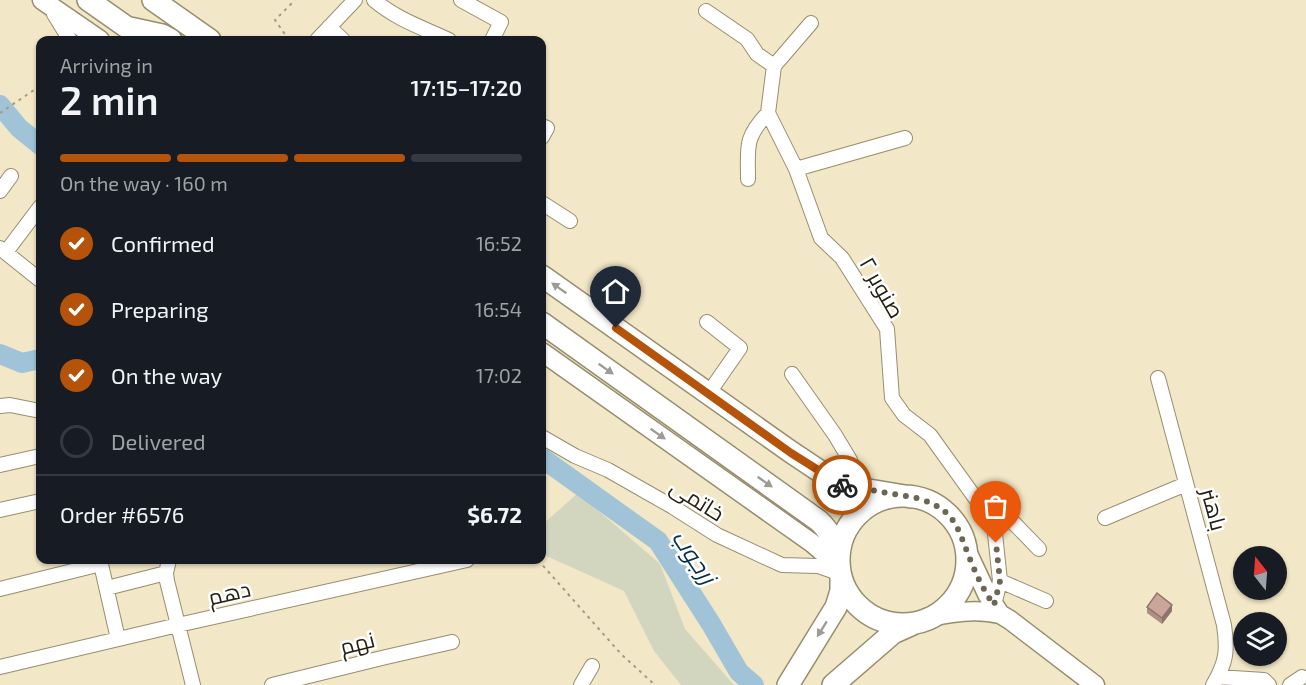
<!DOCTYPE html>
<html lang="en">
<head>
<meta charset="utf-8">
<style>
  :root { --surface:#171b24; --page:#20242c; --text:#f1f3f6; --muted:#9ea1a6; --line:#363941; --accent:#b45309 }
  body { margin:0; font-family:"Exo 2",Cairo,sans-serif; background:var(--page); color:var(--text); height:100vh; display:flex; flex-direction:column; font-size:22px; white-space:nowrap }
  * { box-sizing:border-box; margin:0 }
  p { font-size:20px; color:var(--muted) }
  .icon { flex:none; width:33px; height:33px; fill:none; stroke:currentColor; stroke-width:2; stroke-linecap:round; stroke-linejoin:round }
  .map { position:relative; flex:1; overflow:hidden }
  .sheet { position:absolute; left:36px; top:36px; width:510px; height:528px; display:flex; flex-direction:column; background:var(--surface); border-radius:12px; box-shadow:0 2px 4px #0004 }
  .sheet>* { flex:none }
  .needle { width:39px; rotate:343deg }
  .tools { position:absolute; left:1233px; top:546px; display:grid; gap:12px }
  .tools a { display:grid; place-items:center; width:54px; height:54px; border-radius:50%; background:var(--surface); box-shadow:0 2px 4px #0004; font-size:30px }
  .pin { position:absolute; display:grid; place-items:center; width:51px; height:51px; color:#fff; margin:-62px -26px; border-radius:50% 50% 50% 0; rotate:-45deg; box-shadow:0 0 6px #0007 }
  .pin .icon { rotate:45deg }
  .courier { position:absolute; display:grid; place-items:center; width:60px; height:60px; margin:-30px; border:4px solid #b45309; border-radius:50%; background:#fff; color:#222; box-shadow:0 2px 8px #0007 }
  .head em { font-style:normal; font-weight:600 }
  .head div { display:flex; flex-direction:column-reverse }
  .head { display:flex; align-items:center; justify-content:space-between; height:102px; padding:0 24px }
  h1 { font-size:39px; font-weight:600; line-height:45px }
  .bar { display:grid; grid-template-columns:repeat(4,1fr); gap:9px 6px; align-content:center; height:72px; padding:0 24px }
  .bar i { height:8px; border-radius:4px; background:var(--line) }
  .bar .current { background:var(--accent) }
  .bar p { grid-column:span 4 }
  .line { display:flex; align-items:center; gap:15px; padding:0 24px; border-top:2px solid var(--line) }
  .line div { flex:1 }
  ol { padding:0 24px; list-style:none }
  li { display:flex; align-items:center; gap:18px; height:66px }
  li p { margin-inline-start:auto }
  li .icon { padding:6px; border-radius:50%; background:var(--accent); color:#fff; stroke-width:4 }
  li:last-child { color:var(--muted) }
  li i { width:33px; height:33px; border:3px solid var(--line); border-radius:50% }
  .map>svg:first-child { display:block }
  .green { fill:#d2d6bf }
  .lines { fill:none; stroke-linecap:round; stroke-linejoin:round }
  .river { stroke:#a0c3d8; stroke-width:20 }
  .minor-casing { stroke:#978d6f; stroke-width:16 }
  .major-casing { stroke:#978d6f; stroke-width:21 }
  .highway-casing { stroke:#978d6f; stroke-width:24 }
  .path { stroke:#a39b82; stroke-width:2; stroke-dasharray:3 4.5; stroke-linecap:butt }
  .minor { stroke:#fff; stroke-width:14 }
  .major { stroke:#fff; stroke-width:18 }
  .highway { stroke:#fff; stroke-width:21 }
  .wall { fill:#af8e84 }
  .shaded-wall { fill:#8e746b }
  .building { fill:#cba599; stroke:#8e746b; stroke-width:1.5 }
  .oneway { fill:#9d9b96 }
  .done { stroke:#6d6653; stroke-width:6; stroke-dasharray:0 10.8 }
  .route { stroke:#b45309; stroke-width:8 }
  .labels { text-anchor:middle; dominant-baseline:central; stroke-width:5; stroke-linejoin:round; paint-order:stroke }
  .street-label { font-size:22px; fill:#252115; stroke:#fff }
  .water-label { font-size:24px; font-style:italic; fill:#013248; stroke:#fff }
</style>
</head>
<body>
<div class="map">
<svg width="1306" height="685" viewBox="0 0 1306 685">
  <rect width="100%" height="100%" fill="#f2e7c6"/>
  <path class="green" d="M578,493L660,564L685,629L734,685H681L654,651L624,591L542,554V525Z"/>
  <g class="lines">
    <path class="river" d="M0,105L19,128L40,145
      M0,354L22,363L40,359
      M542,458L658,541L711,624L739,672L754,685"/>
    <g class="minor-casing">
      <path id="minor" d="M374,0C396,19 423,28 449,40
        M461,0L501,22L492,40
        M53,8L54,14L70,40
        M706,11L747,39L757,54L774,66
        M811,23L774,66L768,113L796,169L821,238L842,258L887,329L892,398L904,415L930,435L994,524L1000,581L994,605
        M329,27L343,40
        M317,40L355,0
        M542,126L547,128L542,137
        M796,169L905,138
        M748,179C748,147 744,138 768,113
        M0,191L11,176
        M542,203L570,221
        M0,248L40,280
        M6,252L40,207
        M707,322L740,348L708,394
        M792,374L835,435L850,460L851,487
        M1158,378L1224,625C1228,651 1226,663 1213,685
        M0,406L10,405L40,411
        M542,437L575,456L608,470L673,507L717,535L782,565L818,566L841,574
        M0,465L40,456
        M0,510L40,501
        M1105,518L1186,484
        M994,524L1006,515L1039,549
        M100,560L118,639
        M169,560L166,573L167,581L193,685
        M1000,581L1046,601
        M107,588L166,573
        M0,589L101,564
        M0,667L178,625L467,560
        M1218,677L1264,680L1269,685
        M272,685L386,657L452,642
        M581,685L592,666
        M1290,685L1302,677"/>
    </g>
    <g class="major-casing">
      <path id="major" d="M42,0L100,40
        M542,352L812,543L825,554L840,573
        M1000,614L1010,620L1095,685
        M926,618C950,612 976,608 1000,614L987,594L965,547"/>
    </g>
    <g class="highway-casing">
      <path id="highway" d="M88,0L145,40
        M153,0L210,40
        M130,28L162,35L171,40
        M542,276L791,452L836,482L845,486L911,497
        M542,323L819,521C831,532 834,543 837,558
        M839 560a64 64 0 1 1 128 0a64 64 0 1 1-128 0Z
        M788,685L836,607L841,591V576
        M833,685L893,633L913,624"/>
    </g>
    <path class="path" d="M289,40L275,20L295,0
      M0,113L40,86
      M538,560L621,654L655,685"/>
    <use href="#minor" class="minor"/>
    <use href="#major" class="major"/>
    <use href="#highway" class="highway"/>
  </g>
  <path class="wall" d="M1147,607L1172,611L1162,624L1147,613Z"/>
  <path class="shaded-wall" d="M1172,605V611L1162,624V618Z"/>
  <path class="building" d="M1157,593L1172,605L1162,618L1147,607Z"/>
  <defs><path id="oneway-solid" d="M-6-.8H1V-3.2L6.5 0L1 3.2V.8H-6Z" transform="scale(1.5)"/></defs>
  <g class="oneway">
    <use href="#oneway-solid" transform="translate(559 288) rotate(-145)"/>
    <use href="#oneway-solid" transform="translate(606 369) rotate(35)"/>
    <use href="#oneway-solid" transform="translate(658 434) rotate(35)"/>
    <use href="#oneway-solid" transform="translate(765 482) rotate(35)"/>
    <use href="#oneway-solid" transform="translate(822 629) rotate(122)"/>
  </g>
  <g class="lines">
    <path class="done" d="M842,485L917,498C953,509 956,523 968,554C975,572 983,590 994,605L1000,581L996,543"/>
    <path class="route" d="M616,328L791,453L842,485"/>
  </g>
  <g class="labels">
    <g class="street-label">
      <text transform="translate(883 287) rotate(60)">صنوبر ۲</text>
      <text transform="translate(698 499) rotate(32)">خاتمی</text>
      <text transform="translate(1215 509) rotate(75)">باهنر</text>
      <text transform="translate(229 592) rotate(-13)">دهم</text>
      <text transform="translate(357 642) rotate(-14)">نهم</text>
    </g>
    <g class="water-label">
      <text transform="translate(695 556) rotate(56)">زرجوب</text>
    </g>
  </g>
</svg>
<div class="tools">
<a><svg class="needle" viewBox="-14 -14 28 28"><path d="M0-13l5 13h-10z" fill="#e53935"/><path d="M0 13l5-13h-10z" fill="#9ea1a6"/></svg></a>
<a><svg class="icon" aria-label="layers" viewBox="0 0 24 24"><path d="M12 4l9 5-9 5-9-5zM3 14l9 5 9-5"/></svg></a>
</div>
<div class="pin" style="left:996px;top:543px;background:#ea580c"><svg class="icon" aria-label="bag" viewBox="0 0 24 24"><path d="M5 8h14l-1 12H6zM9 8a3 3 0 0 1 6 0"/></svg></div>
<div class="pin" style="left:616px;top:328px;background:#1f2937"><svg class="icon" aria-label="home" viewBox="0 0 24 24"><path d="M3 11l9-7 9 7M6 9v11h12V9"/></svg></div>
<div class="courier" style="left:842px;top:485px"><svg class="icon" aria-label="bike" viewBox="0 0 24 24"><circle cx="6" cy="16" r="4"/><circle cx="18" cy="16" r="4"/><path d="M6 16l4-8h5l3 8M10 8l3 8H6M13 5h3"/></svg></div>
<section class="sheet">
<div class="head"><div><h1>2 min</h1><p>Arriving in</p></div><em>17:15–17:20</em></div>
<div class="bar"><i class="current"></i><i class="current"></i><i class="current"></i><i></i><p>On the way · 160 m</p></div>
<ol>
<li><svg class="icon" aria-label="check" viewBox="0 0 24 24"><path d="M5 12l5 5 9-10"/></svg>Confirmed<p>16:52</p></li>
<li><svg class="icon" aria-label="check" viewBox="0 0 24 24"><path d="M5 12l5 5 9-10"/></svg>Preparing<p>16:54</p></li>
<li><svg class="icon" aria-label="check" viewBox="0 0 24 24"><path d="M5 12l5 5 9-10"/></svg>On the way<p>17:02</p></li>
<li><i></i>Delivered</li>
</ol>
<div class="line" style="height:78px"><div>Order #6576</div><b>$6.72</b></div>
</section>
</div>
</body>
</html>
